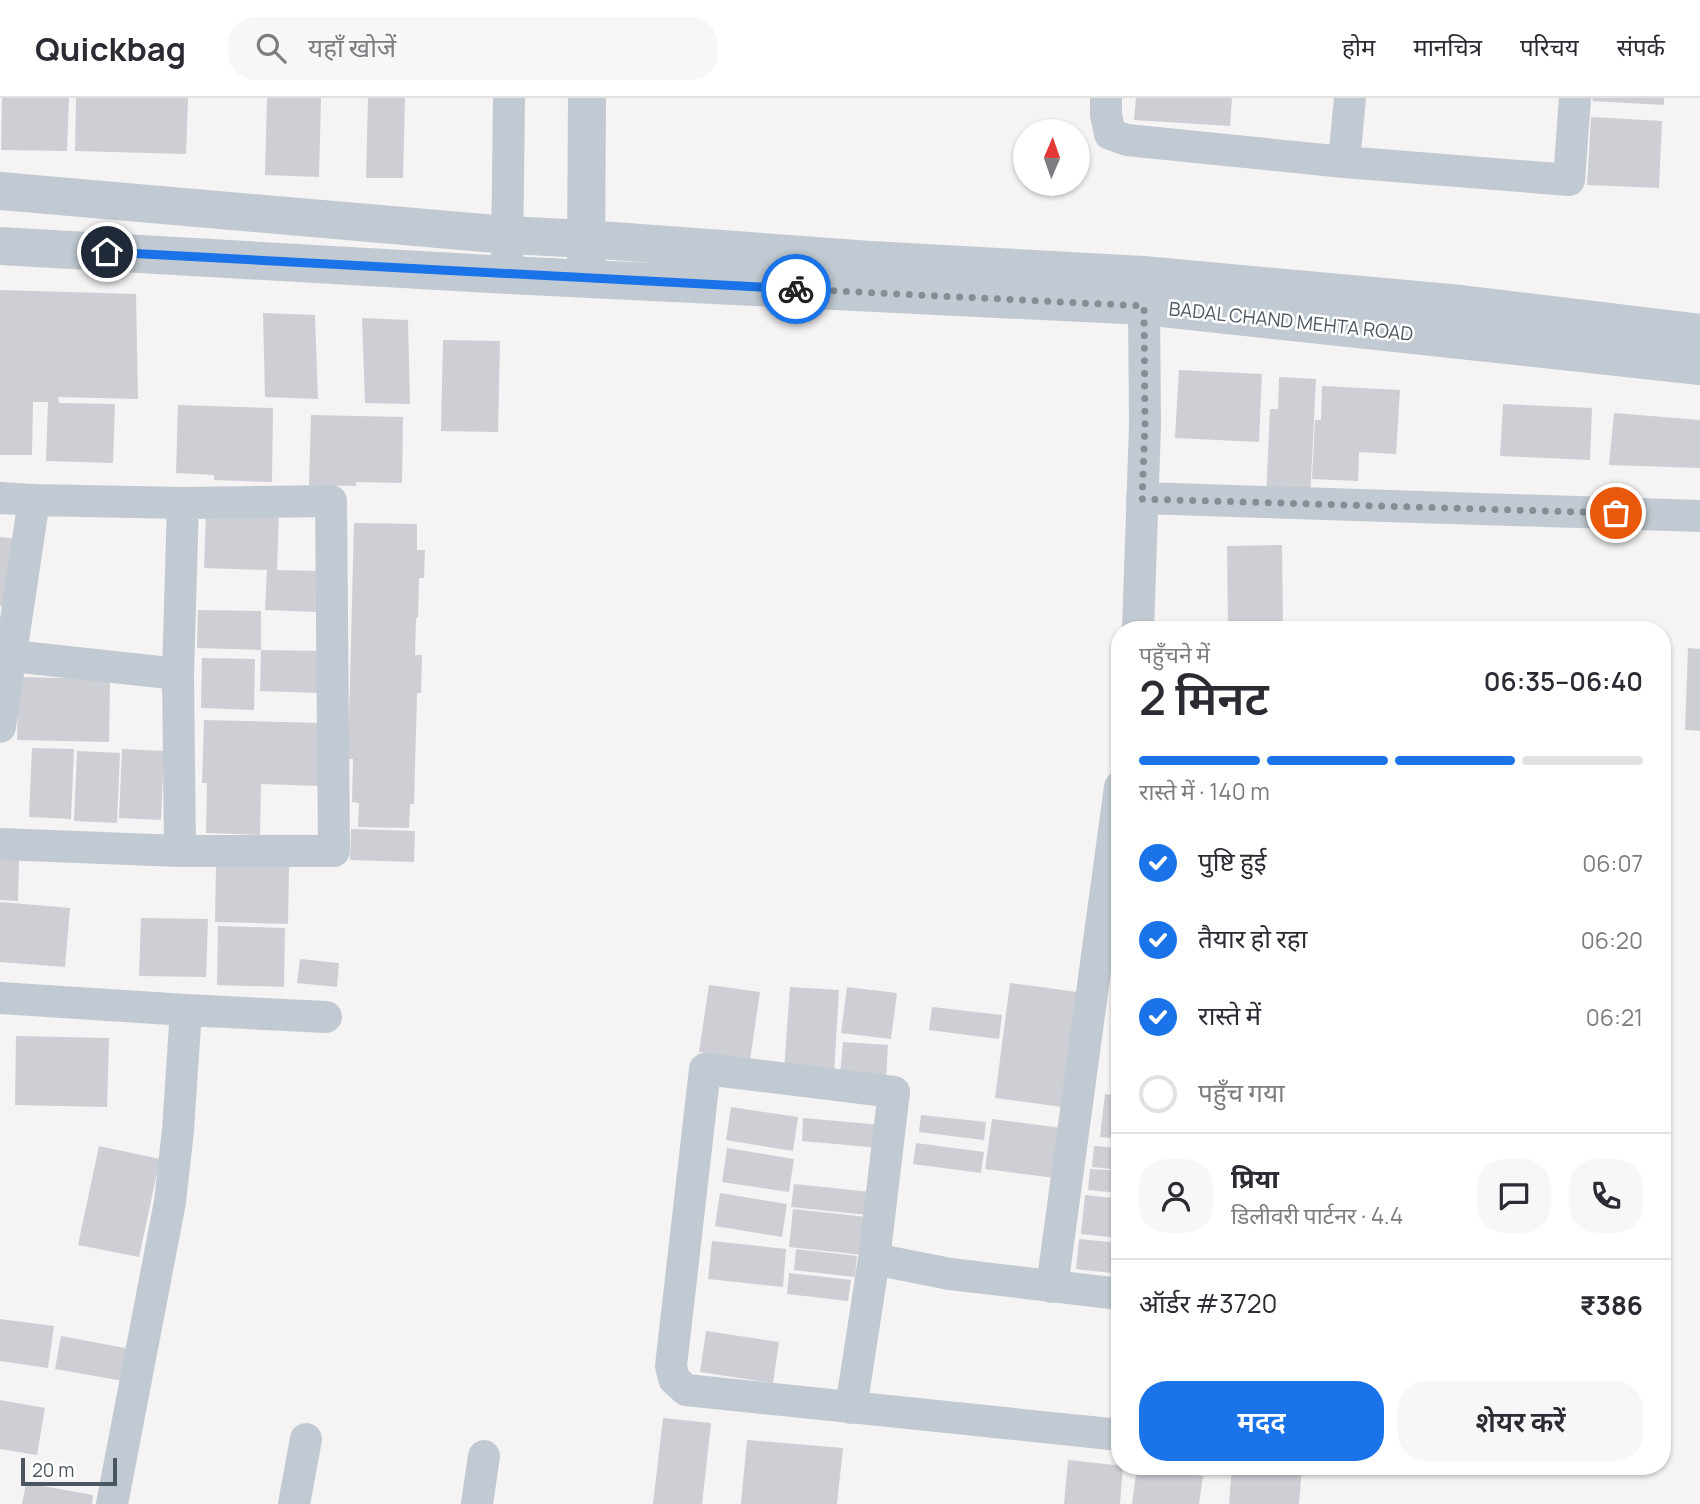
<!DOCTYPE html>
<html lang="hi">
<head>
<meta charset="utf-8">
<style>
  :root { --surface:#fff; --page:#f7f7f7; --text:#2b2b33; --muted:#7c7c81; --line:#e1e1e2; --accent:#1a73e8 }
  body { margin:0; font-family:Manrope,"Noto Sans Devanagari",sans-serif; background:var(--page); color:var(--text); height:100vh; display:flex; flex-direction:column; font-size:26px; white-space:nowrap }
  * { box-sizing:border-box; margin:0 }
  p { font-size:23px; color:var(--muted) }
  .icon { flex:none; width:38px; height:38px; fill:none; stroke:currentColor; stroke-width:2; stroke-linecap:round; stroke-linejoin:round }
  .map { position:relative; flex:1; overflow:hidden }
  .drawer { position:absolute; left:1111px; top:523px; width:560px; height:854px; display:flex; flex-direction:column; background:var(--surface); border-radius:28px; box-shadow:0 2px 5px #0004 }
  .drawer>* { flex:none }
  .needle { width:46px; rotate:2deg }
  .buttons { position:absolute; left:1013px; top:21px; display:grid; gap:14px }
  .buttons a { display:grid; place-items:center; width:77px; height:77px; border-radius:50%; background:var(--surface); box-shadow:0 2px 5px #0004; font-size:35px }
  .scale { position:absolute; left:21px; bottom:18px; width:96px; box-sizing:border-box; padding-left:7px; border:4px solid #4a5661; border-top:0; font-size:19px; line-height:24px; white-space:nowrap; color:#4a5661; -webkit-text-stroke:5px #fff; paint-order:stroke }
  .pin { position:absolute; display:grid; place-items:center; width:60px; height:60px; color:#fff; margin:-30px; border:4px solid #fff; border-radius:50%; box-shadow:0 2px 7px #0007 }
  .courier { position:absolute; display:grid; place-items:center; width:70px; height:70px; margin:-35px; border:5px solid #1a73e8; border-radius:50%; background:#fff; color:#222; box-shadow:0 2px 9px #0007 }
  .headline em { font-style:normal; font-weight:600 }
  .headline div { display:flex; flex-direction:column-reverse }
  .headline { display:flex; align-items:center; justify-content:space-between; height:119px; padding:0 28px }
  h1 { font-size:46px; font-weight:600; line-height:52px }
  .bar { display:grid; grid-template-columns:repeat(4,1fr); gap:10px 7px; align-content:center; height:84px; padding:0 28px }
  .bar i { height:9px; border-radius:5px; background:var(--line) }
  .bar .active { background:var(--accent) }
  .bar p { grid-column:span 4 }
  .line { display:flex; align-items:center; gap:18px; padding:0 28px; border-top:2px solid var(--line) }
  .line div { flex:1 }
  .round { display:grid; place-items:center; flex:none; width:74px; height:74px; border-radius:28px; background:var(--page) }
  ol { padding:0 28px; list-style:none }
  li { display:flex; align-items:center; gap:21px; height:77px }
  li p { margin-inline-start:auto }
  li .icon { padding:7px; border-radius:50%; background:var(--accent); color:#fff; stroke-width:4 }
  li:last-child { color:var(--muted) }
  li i { width:38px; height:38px; border:4px solid var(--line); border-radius:50% }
  .button { display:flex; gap:14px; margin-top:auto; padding:14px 28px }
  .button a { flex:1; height:80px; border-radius:28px; background:var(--accent); color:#fff; font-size:28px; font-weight:600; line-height:80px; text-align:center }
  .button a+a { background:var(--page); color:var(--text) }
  header { display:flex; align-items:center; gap:42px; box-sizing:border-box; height:98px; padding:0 35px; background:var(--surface); border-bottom:2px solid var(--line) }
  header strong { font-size:33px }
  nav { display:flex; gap:38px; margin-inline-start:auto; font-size:24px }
  .search { width:490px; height:63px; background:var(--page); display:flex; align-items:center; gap:18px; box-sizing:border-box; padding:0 24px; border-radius:28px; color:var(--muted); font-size:26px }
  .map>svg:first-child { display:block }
  .building { fill:#cdcfd5 }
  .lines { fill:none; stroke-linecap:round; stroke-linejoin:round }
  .minor { stroke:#c1cad2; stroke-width:32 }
  .tertiary { stroke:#c1cad2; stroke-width:38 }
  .done { stroke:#868d94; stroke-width:7; stroke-dasharray:0 12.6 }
  .route { stroke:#1a73e8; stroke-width:9 }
  .labels { text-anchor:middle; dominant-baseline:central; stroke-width:5; stroke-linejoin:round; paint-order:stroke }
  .street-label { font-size:19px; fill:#4a5661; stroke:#fff }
</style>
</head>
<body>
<header>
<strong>Quickbag</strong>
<div class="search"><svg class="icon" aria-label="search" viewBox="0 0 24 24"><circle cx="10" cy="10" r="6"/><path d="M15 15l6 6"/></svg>यहाँ खोजें</div>
<nav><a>होम</a><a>मानचित्र</a><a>परिचय</a><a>संपर्क</a></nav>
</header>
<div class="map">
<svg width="1700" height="1406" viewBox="0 0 1700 1406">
  <rect width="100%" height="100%" fill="#f5f3f3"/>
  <path class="building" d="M2,0H69L67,53L1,52Z
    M76,0H188L186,56L75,53Z
    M267,0H321L319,79L265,77Z
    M368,0H405L403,80H366Z
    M1136,0H1232L1230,28L1134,22Z
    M1593,0H1664V7L1592,3Z
    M1591,19L1662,23L1659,90L1587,87Z
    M0,192L136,196L138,301L58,299L59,305L115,306L113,365L46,363L48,304H33L32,357H0Z
    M263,215L315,217L318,301L265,299Z
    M362,220L408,222L410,306L365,305Z
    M443,242L500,243L498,334L441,333Z
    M1179,272L1262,276L1259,344L1175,340Z
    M1279,279L1316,281L1310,402L1266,400L1270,311H1278Z
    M1322,288L1400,292L1396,356L1359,354L1358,383L1312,381L1315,322H1321Z
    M1503,306L1592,310L1590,362L1500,358Z
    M178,307L273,310L272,384L214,382V377L176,375Z
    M1614,315L1700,322V370L1609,367Z
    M311,317L403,319L402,385L356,384V388L309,387Z
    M206,413L279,414L277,472L318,473L317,514L265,512L267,472L204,470Z
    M354,425L417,426V452H425L424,480H419L418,520H416L415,557H422L421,595H417L414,706H410L409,730L358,729L359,705L352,704L353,661H348Z
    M0,439L18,441L8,509L0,508Z
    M1282,447L1283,530L1228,531L1227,448Z
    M198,512L261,513V552L197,550Z
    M1688,550L1700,551V633L1685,632Z
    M261,552L320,553L319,595L260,593Z
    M202,560L255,561L254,612L201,610Z
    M19,579L110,581L109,644L17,642Z
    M204,622L321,625L319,688L261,686L260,737L206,735L207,685H202Z
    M32,650L74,651L71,721L29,719Z
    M122,651L164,653L161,722L119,720Z
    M77,653L120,655L117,725L74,723Z
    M351,731L415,733L414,764L350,762Z
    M0,761L19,762L18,803L0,802Z
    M216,765L289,767L288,826L215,824Z
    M0,804L70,810L65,869L0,864Z
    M141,820L208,821L206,879L139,878Z
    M218,828L285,830L284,889L217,887Z
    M300,861L339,865L337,889L297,885Z
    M1010,885L1077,894L1062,1009L995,1000Z
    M709,887L760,894L750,962L699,954Z
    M790,889L839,892L834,976L784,973Z
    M847,889L897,895L891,941L841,935Z
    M932,909L1002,917L999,941L929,932Z
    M16,938L109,940L107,1009L15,1007Z
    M843,944L888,947L886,982L840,978Z
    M1105,996L1120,998V1041L1100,1039Z
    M731,1009L798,1019L793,1053L726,1042Z
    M921,1017L986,1024L984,1042L919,1034Z
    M803,1020L882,1027L880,1050L802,1043Z
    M992,1021L1062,1030L1055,1080L985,1071Z
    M916,1045L984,1054L981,1075L913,1066Z
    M99,1048L160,1061L139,1159L78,1147Z
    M1094,1048L1120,1050V1072L1092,1069Z
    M727,1050L794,1061L789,1094L722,1084Z
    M1090,1071L1120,1073V1095L1088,1092Z
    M794,1086L871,1094L868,1117L791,1109Z
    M720,1095L787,1106L782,1139L715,1128Z
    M1085,1097L1120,1101V1140L1081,1136Z
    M793,1111L867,1119L863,1157L789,1149Z
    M1079,1141L1120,1145V1176L1076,1171Z
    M712,1143L786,1151L783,1189L708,1181Z
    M796,1151L857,1158L855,1179L794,1172Z
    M789,1175L851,1182L848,1203L787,1196Z
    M0,1221L54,1228L48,1270L0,1263Z
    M706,1233L779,1244L773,1285L700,1274Z
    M61,1238L135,1252L129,1284L55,1271Z
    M0,1302L45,1310L37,1357L0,1351Z
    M663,1320L711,1325L702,1406H653Z
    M747,1342L843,1350L837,1406H741Z
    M1068,1362L1123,1368L1120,1406H1064Z
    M1232,1368L1302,1369L1299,1406H1229Z
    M1137,1369L1203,1378L1199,1406H1132Z
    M26,1385L93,1397L92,1406H22Z"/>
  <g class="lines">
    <path class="minor" d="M1106,0V17L1110,36L1127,42L1344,64
      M1350,0L1344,64L1569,82L1575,0
      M507,161L509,0
      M0,400L34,402L0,629
      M1142,400L1700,418
      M34,402L183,405
      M1138,532L1145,327L1144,208
      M12,558L178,576
      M0,746L180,753H334L331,403L183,405L178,576L180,753
      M0,900L186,912L178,1032L170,1104L112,1406
      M186,912L326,919
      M1052,1189L1120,689
      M1120,1196L950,1176L874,1161L894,994L705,971L671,1268L674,1281L686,1292L1120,1337
      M851,1310L874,1161
      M294,1406L306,1341
      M477,1406L484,1358"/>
    <path class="tertiary" d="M0,93L507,137L586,141L870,162L1143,177L1461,206L1700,235
      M0,148L508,177L1144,208L1700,268
      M586,164L587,0"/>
  </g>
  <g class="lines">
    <path class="done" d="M796,191L1144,208L1145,327L1142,401L1616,415"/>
    <path class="route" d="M107,154L796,191"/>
  </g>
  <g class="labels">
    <g class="street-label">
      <text transform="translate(1291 223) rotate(6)">BADAL CHAND MEHTA ROAD</text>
    </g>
  </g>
</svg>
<div class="buttons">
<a><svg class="needle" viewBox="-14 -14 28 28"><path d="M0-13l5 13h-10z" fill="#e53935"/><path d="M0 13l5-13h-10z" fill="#7c7c81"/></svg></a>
</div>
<div class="scale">20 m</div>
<div class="pin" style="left:1616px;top:415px;background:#ea580c"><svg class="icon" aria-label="bag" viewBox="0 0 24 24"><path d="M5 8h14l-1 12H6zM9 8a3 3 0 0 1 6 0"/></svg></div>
<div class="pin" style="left:107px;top:154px;background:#1f2937"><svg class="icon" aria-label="home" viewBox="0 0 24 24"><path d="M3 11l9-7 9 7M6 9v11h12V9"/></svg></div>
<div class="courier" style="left:796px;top:191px"><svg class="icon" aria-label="bike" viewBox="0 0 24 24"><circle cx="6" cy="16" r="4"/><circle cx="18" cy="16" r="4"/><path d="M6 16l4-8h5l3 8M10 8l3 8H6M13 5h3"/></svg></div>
<section class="drawer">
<div class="headline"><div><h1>2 मिनट</h1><p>पहुँचने में</p></div><em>06:35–06:40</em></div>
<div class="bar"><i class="active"></i><i class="active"></i><i class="active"></i><i></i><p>रास्ते में · 140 m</p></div>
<ol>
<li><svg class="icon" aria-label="check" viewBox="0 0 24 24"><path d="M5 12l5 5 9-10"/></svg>पुष्टि हुई<p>06:07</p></li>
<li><svg class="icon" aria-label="check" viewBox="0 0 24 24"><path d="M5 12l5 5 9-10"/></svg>तैयार हो रहा<p>06:20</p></li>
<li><svg class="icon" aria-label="check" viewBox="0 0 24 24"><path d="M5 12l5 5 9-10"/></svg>रास्ते में<p>06:21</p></li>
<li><i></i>पहुँच गया</li>
</ol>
<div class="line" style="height:126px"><a class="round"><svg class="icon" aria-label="person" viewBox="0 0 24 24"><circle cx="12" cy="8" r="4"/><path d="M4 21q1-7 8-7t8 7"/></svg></a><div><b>प्रिया</b><p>डिलीवरी पार्टनर · 4.4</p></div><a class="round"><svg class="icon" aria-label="chat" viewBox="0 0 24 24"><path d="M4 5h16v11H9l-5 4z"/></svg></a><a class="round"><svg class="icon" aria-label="phone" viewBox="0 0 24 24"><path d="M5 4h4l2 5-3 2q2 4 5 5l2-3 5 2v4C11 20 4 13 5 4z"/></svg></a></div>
<div class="line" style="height:91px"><div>ऑर्डर #3720</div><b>₹386</b></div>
<div class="button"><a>मदद</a><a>शेयर करें</a></div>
</section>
</div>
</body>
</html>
